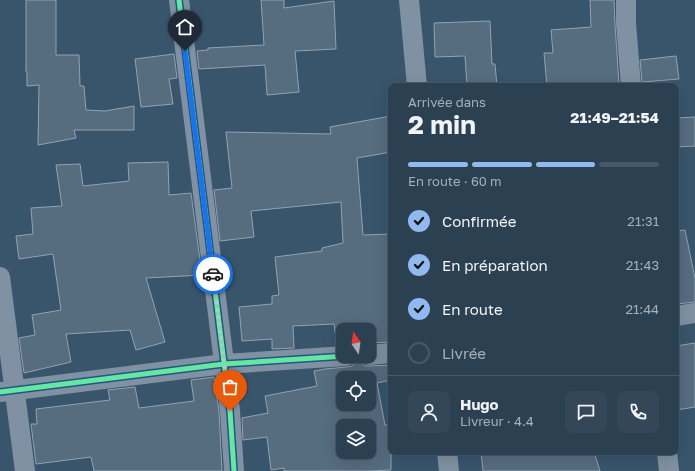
<!DOCTYPE html>
<html lang="fr">
<head>
<meta charset="utf-8">
<style>
  :root { --surface:#2b4051; --page:#334758; --text:#f1f3f6; --muted:#a6afb7; --line:#475968; --accent:#90b9f0 }
  body { margin:0; font-family:"Golos Text",sans-serif; background:var(--page); color:var(--text); height:100vh; display:flex; flex-direction:column; font-size:15px; white-space:nowrap }
  * { box-sizing:border-box; margin:0 }
  p { font-size:13px; color:var(--muted) }
  .icon { flex:none; width:22px; height:22px; fill:none; stroke:currentColor; stroke-width:2; stroke-linecap:round; stroke-linejoin:round }
  .map { position:relative; flex:1; overflow:hidden }
  .side { position:absolute; left:388px; top:83px; width:291px; height:372px; display:flex; flex-direction:column; background:var(--surface); border-radius:8px; box-shadow:0 4px 16px #0002,0 0 0 1px var(--line) }
  .side>* { flex:none }
  .needle { width:26px; rotate:347deg }
  .tools { position:absolute; left:336px; top:323px; display:grid; gap:8px }
  .tools a { display:grid; place-items:center; width:40px; height:40px; border-radius:8px; background:var(--surface); box-shadow:0 4px 16px #0002,0 0 0 1px var(--line); font-size:20px }
  .pin { position:absolute; display:grid; place-items:center; width:34px; height:34px; color:#fff; margin:-41px -17px; border-radius:50% 50% 50% 0; rotate:-45deg; box-shadow:0 0 4px #0007 }
  .pin .icon { rotate:45deg }
  .courier { position:absolute; display:grid; place-items:center; width:40px; height:40px; margin:-20px; border:3px solid #1a73e8; border-radius:50%; background:#fff; color:#222; box-shadow:0 1px 5px #0007 }
  .overview em { font-style:normal; font-weight:700 }
  .overview div { display:flex; flex-direction:column-reverse }
  .overview { display:flex; align-items:center; justify-content:space-between; height:68px; padding:0 20px }
  h1 { font-size:26px; font-weight:700; line-height:30px }
  .bar { display:grid; grid-template-columns:repeat(4,1fr); gap:6px 4px; align-content:center; height:48px; padding:0 20px }
  .bar i { height:5px; border-radius:3px; background:var(--line) }
  .bar .active { background:var(--accent) }
  .bar p { grid-column:span 4 }
  .line { display:flex; align-items:center; gap:10px; padding:0 20px; border-top:1px solid var(--line) }
  .line div { flex:1 }
  .round { display:grid; place-items:center; flex:none; width:42px; height:42px; border-radius:8px; background:var(--page) }
  ol { padding:0 20px; list-style:none }
  li { display:flex; align-items:center; gap:12px; height:44px }
  li p { margin-inline-start:auto }
  li .icon { padding:4px; border-radius:50%; background:var(--accent); color:#111; stroke-width:4 }
  li:last-child { color:var(--muted) }
  li i { width:22px; height:22px; border:2px solid var(--line); border-radius:50% }
  .map>svg:first-child { display:block }
  .building { fill:#566c7f; stroke:#92a3b1; fill-rule:evenodd }
  .lines { fill:none; stroke-linecap:round; stroke-linejoin:round }
  .minor { stroke:#7f91a2; stroke-width:20 }
  .cycleway-casing { stroke:#235682; stroke-width:8 }
  .cycleway { stroke:#66e7a1; stroke-width:5 }
  .done { stroke:#bac4cc; stroke-width:4; stroke-dasharray:0 7.2 }
  .route { stroke:#1a73e8; stroke-width:5 }
</style>
</head>
<body>
<div class="map">
<svg width="695" height="471" viewBox="0 0 695 471">
  <rect width="100%" height="100%" fill="#39556c"/>
  <path class="building" d="M26,0H56V55H79L80,86H84L86,110L105,111L134,106V130H74L76,138L38,145L39,85L27,86V72H26Z
    M261,0H284V8L334,1L336,49L295,51L299,92L267,95L265,65L199,69L197,51L208,50V48L264,45Z
    M590,0H614L615,24L619,85L603,86H547L544,53H553L551,30L591,27Z
    M490,21L492,64H495L497,86H467L465,56L435,57L434,23Z
    M174,54L177,78L169,79L173,104L141,107L135,59Z
    M676,56L679,79L642,82L640,60Z
    M391,116V152L357,158L363,235L391,234V342L369,343V330H343V345H337L334,324L293,326L294,348L272,349V339L242,341L239,307L272,304V296L279,295L275,257L322,251V248L343,243L341,202L251,211L254,237L220,241L214,190L232,188L226,132L331,134L330,127Z
    M695,117V146L676,147V118Z
    M168,162L169,195L191,193L202,275L146,278L165,342L136,350L130,330L66,334L71,362L24,373L19,338L35,335L32,315L61,310L53,254L19,259L16,236L33,234L31,208L62,206L56,165L80,164L83,186L129,181L128,163Z
    M685,230L695,278V302L676,304V231Z
    M695,343V407L676,410V346Z
    M357,356L360,362L365,366H370L391,365V380L377,383L385,425H391V470L369,471H284V468L271,470L267,437L243,440L242,418L268,413L265,396L317,386L314,371L325,369L347,367L352,366L356,361ZM343,378H369V404H343ZM343,426H369V452H343Z
    M214,377L219,412L222,471H94L91,457L36,464L31,424H37L36,409L110,400L108,390L135,387L139,408L194,401L191,380Z
    M481,452H594L600,471H483Z"/>
  <g class="lines">
    <path class="minor" d="M179,0L230,411L234,471
      M409,0L417,86
      M626,0V23L631,86
      M0,277L25,471
      M676,316L695,313
      M369,355L391,353
      M0,392L224,364L346,356
      M447,452L449,471
      M667,452L669,471"/>
    <g class="cycleway-casing">
      <path id="cycleway" d="M179,0L230,411L234,471
        M0,392L224,364L346,356"/>
    </g>
    <use href="#cycleway" class="cycleway"/>
  </g>
  <g class="lines">
    <path class="done" d="M213,274L230,411"/>
    <path class="route" d="M185,51L213,274"/>
  </g>
</svg>
<div class="tools">
<a><svg class="needle" viewBox="-14 -14 28 28"><path d="M0-13l5 13h-10z" fill="#e53935"/><path d="M0 13l5-13h-10z" fill="#a6afb7"/></svg></a>
<a><svg class="icon" aria-label="locate" viewBox="0 0 24 24"><circle cx="12" cy="12" r="6"/><path d="M12 2v4M12 18v4M2 12h4M18 12h4"/></svg></a>
<a><svg class="icon" aria-label="layers" viewBox="0 0 24 24"><path d="M12 4l9 5-9 5-9-5zM3 14l9 5 9-5"/></svg></a>
</div>
<div class="pin" style="left:230px;top:411px;background:#ea580c"><svg class="icon" aria-label="bag" viewBox="0 0 24 24"><path d="M5 8h14l-1 12H6zM9 8a3 3 0 0 1 6 0"/></svg></div>
<div class="pin" style="left:185px;top:51px;background:#1f2937"><svg class="icon" aria-label="home" viewBox="0 0 24 24"><path d="M3 11l9-7 9 7M6 9v11h12V9"/></svg></div>
<div class="courier" style="left:213px;top:274px"><svg class="icon" aria-label="car" viewBox="0 0 24 24"><path d="M5 17H2v-5l4-1 3-4h7l3 4 3 1v5h-3M9 17h6M6 11h13"/><circle cx="7" cy="17" r="2"/><circle cx="17" cy="17" r="2"/></svg></div>
<section class="side">
<div class="overview"><div><h1>2 min</h1><p>Arrivée dans</p></div><em>21:49–21:54</em></div>
<div class="bar"><i class="active"></i><i class="active"></i><i class="active"></i><i></i><p>En route · 60 m</p></div>
<ol>
<li><svg class="icon" aria-label="check" viewBox="0 0 24 24"><path d="M5 12l5 5 9-10"/></svg>Confirmée<p>21:31</p></li>
<li><svg class="icon" aria-label="check" viewBox="0 0 24 24"><path d="M5 12l5 5 9-10"/></svg>En préparation<p>21:43</p></li>
<li><svg class="icon" aria-label="check" viewBox="0 0 24 24"><path d="M5 12l5 5 9-10"/></svg>En route<p>21:44</p></li>
<li><i></i>Livrée</li>
</ol>
<div class="line" style="height:72px"><a class="round"><svg class="icon" aria-label="person" viewBox="0 0 24 24"><circle cx="12" cy="8" r="4"/><path d="M4 21q1-7 8-7t8 7"/></svg></a><div><b>Hugo</b><p>Livreur · 4.4</p></div><a class="round"><svg class="icon" aria-label="chat" viewBox="0 0 24 24"><path d="M4 5h16v11H9l-5 4z"/></svg></a><a class="round"><svg class="icon" aria-label="phone" viewBox="0 0 24 24"><path d="M5 4h4l2 5-3 2q2 4 5 5l2-3 5 2v4C11 20 4 13 5 4z"/></svg></a></div>
</section>
</div>
</body>
</html>
